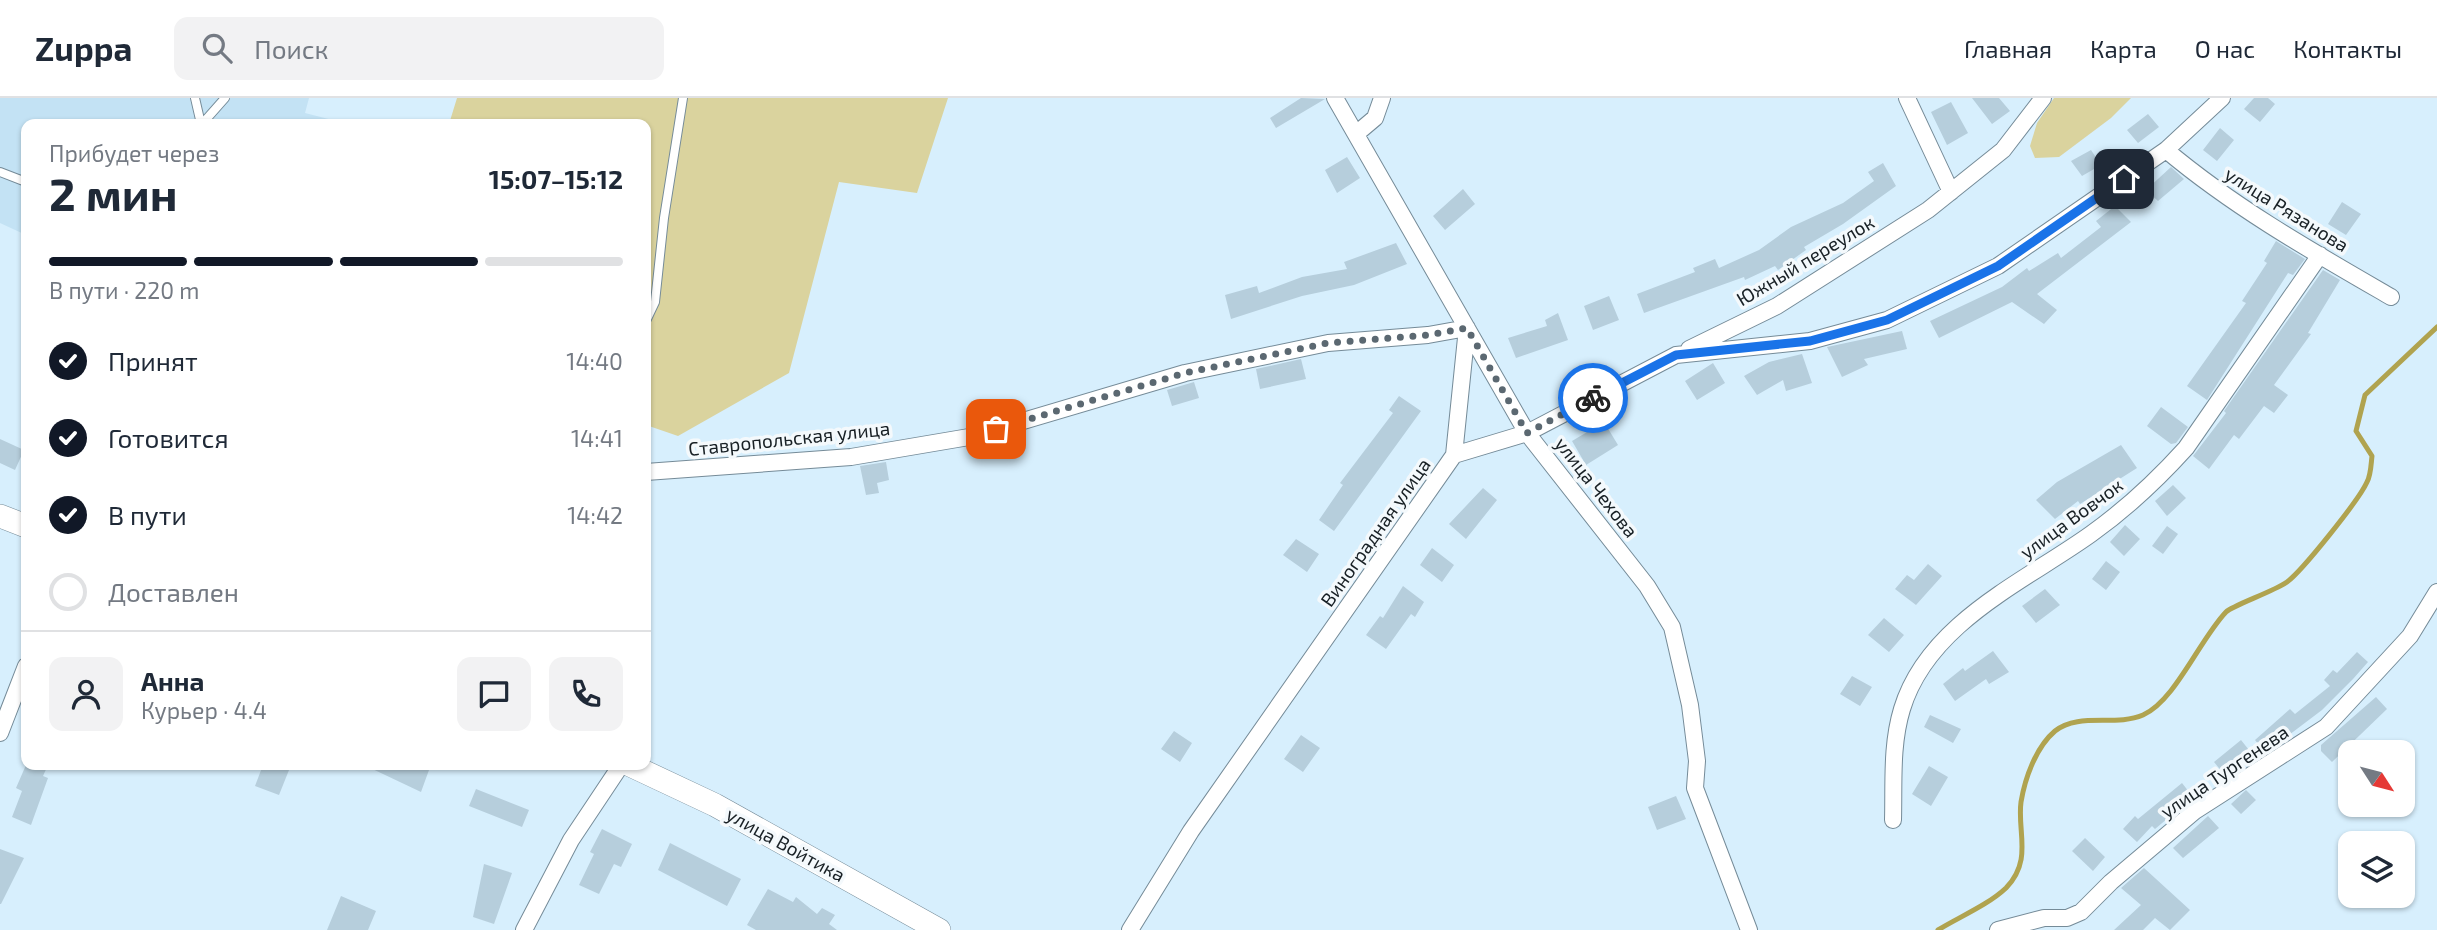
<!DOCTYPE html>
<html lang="ru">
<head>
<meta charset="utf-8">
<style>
  :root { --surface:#fff; --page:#f2f2f3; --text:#1f2937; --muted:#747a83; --line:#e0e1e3; --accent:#111827 }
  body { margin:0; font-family:"Exo 2",sans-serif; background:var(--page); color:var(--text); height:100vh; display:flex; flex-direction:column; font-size:26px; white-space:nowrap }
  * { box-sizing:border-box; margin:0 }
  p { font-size:23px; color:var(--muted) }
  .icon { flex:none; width:38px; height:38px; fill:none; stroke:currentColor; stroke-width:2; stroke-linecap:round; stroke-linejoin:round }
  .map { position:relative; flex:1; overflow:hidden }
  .details { position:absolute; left:21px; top:21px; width:630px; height:651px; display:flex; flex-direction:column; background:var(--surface); border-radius:14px; box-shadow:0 2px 5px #0004 }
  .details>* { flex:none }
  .needle { width:46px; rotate:126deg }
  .fabs { position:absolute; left:2338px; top:642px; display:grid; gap:14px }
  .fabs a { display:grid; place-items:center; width:77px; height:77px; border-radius:14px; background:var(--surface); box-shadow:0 2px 5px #0004; font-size:35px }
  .pin { position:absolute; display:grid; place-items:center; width:60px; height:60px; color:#fff; margin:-30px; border-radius:14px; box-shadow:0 4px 10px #0006 }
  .courier { position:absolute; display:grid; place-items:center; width:70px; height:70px; margin:-35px; border:5px solid #1a73e8; border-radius:50%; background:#fff; color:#222; box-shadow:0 2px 9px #0007 }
  .head em { font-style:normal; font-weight:700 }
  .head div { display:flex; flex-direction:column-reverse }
  .head { display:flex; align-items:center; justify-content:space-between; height:119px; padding:0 28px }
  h1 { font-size:46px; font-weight:700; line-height:52px }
  .bar { display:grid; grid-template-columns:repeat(4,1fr); gap:10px 7px; align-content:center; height:84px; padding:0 28px }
  .bar i { height:9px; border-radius:5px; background:var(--line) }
  .bar .active { background:var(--accent) }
  .bar p { grid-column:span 4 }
  .line { display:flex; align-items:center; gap:18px; padding:0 28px; border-top:2px solid var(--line) }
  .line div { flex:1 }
  .round { display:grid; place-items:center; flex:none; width:74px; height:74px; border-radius:14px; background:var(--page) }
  ol { padding:0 28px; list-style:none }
  li { display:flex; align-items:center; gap:21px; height:77px }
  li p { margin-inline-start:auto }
  li .icon { padding:7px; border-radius:50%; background:var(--accent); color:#fff; stroke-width:4 }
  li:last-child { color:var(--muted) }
  li i { width:38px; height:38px; border:4px solid var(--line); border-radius:50% }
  header { display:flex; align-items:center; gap:42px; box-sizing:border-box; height:98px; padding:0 35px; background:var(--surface); border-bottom:2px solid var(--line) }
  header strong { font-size:33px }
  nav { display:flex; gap:38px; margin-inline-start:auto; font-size:24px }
  .search { width:490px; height:63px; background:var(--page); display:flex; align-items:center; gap:18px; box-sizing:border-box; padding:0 24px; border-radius:14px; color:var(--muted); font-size:26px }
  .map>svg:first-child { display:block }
  .built { fill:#c3e2f4 }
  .green { fill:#dad39e }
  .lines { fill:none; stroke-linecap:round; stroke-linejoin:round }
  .stream { stroke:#b0a34f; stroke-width:5 }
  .building { fill:#b6cedc }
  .lane-casing { stroke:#758b98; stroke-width:10 }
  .street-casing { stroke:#758b98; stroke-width:18 }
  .secondary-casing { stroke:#758b98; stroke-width:24 }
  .lane { stroke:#fff; stroke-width:8 }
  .street { stroke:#fff; stroke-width:16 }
  .secondary { stroke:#fff; stroke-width:23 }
  .done { stroke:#5b6871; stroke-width:7; stroke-dasharray:0 12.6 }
  .route { stroke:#1a73e8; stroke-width:9 }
  .labels { text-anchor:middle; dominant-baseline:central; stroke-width:7; stroke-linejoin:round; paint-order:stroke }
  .street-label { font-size:19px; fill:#182025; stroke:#f4f9fc }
</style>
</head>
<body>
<header>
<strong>Zuppa</strong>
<div class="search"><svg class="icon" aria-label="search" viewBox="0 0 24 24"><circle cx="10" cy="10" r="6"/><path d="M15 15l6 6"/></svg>Поиск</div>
<nav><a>Главная</a><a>Карта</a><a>О нас</a><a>Контакты</a></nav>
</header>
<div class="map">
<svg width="2437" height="832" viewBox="0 0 2437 832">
  <rect width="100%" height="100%" fill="#d7effd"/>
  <path class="built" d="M0,0H309L305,15L348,26H26V137L0,125Z"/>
  <path class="green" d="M457,0H948L917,95L839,84L789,275L678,338L646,327V26H449Z
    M2054,0H2131L2111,20L2059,59L2035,60L2030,48L2037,25Z"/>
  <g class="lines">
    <path class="stream" d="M1938,832C1959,819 1988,807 2006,790C2033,762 2017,734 2021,704C2025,680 2036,649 2055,633C2079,614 2115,629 2143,617C2175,603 2200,541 2226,514C2233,507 2273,494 2287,484C2302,473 2359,402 2367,384C2371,377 2371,366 2372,358L2356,333L2365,297L2437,229"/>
  </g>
  <path class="building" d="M1301,0L1325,1L1276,30L1270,20Z
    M1972,0H1999L2010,13L1992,26Z
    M2254,0H2268L2275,6L2260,24L2244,11Z
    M1951,4L1968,35L1947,47L1931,14Z
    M2148,16L2159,29L2138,45L2127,32Z
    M2220,30L2234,42L2217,63L2203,52Z
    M2091,52L2101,67L2082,78L2071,63Z
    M1347,59L1360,80L1337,95L1325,72Z
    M1883,65L1896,88L1843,126L1804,149L1806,152L1778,172L1775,168L1745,182L1744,179L1644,215L1637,196L1695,174L1693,170L1715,161L1719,170L1759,152L1791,129L1843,105L1874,83L1868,74Z
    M2171,69L2184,81L2158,103L2146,92Z
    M1463,91L1475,106L1445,132L1433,118Z
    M2342,104L2361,116L2346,137L2328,126Z
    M2115,108L2131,124L2037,196L2057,212L2044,226L2012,204L1939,240L1930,223L2002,189L2027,170L2029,173L2058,155L2061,160L2101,129L2096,123Z
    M2276,143L2305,161L2293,177L2288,175L2207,302L2187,288L2246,205L2242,203L2267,165L2264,163Z
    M1396,145L1407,166L1354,187L1302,198L1231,221L1225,197L1257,188L1259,195L1302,179L1347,171L1344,164Z
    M2323,172L2340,182L2308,235L2311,236L2274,287L2288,297L2274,315L2264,308L2239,341L2234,337L2209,371L2193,358L2226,315L2224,313Z
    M1609,198L1619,222L1593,232L1584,208Z
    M1558,215L1568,242L1516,260L1508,240L1547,228L1545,222Z
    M1902,233L1907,251L1864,261L1868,267L1842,279L1827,249Z
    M1802,256L1812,285L1786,293L1783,282L1757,297L1744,278L1769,264Z
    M1301,261L1306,281L1260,291L1256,271Z
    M1713,265L1725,285L1697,302L1685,283Z
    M1194,284L1199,300L1172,308L1167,292Z
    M1399,298L1421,313L1334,433L1319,422L1343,387L1340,385L1393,315L1389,312Z
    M2161,309L2188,329L2176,345L2171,346L2147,328Z
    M1604,324L1618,347L1586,367L1572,343Z
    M0,341L24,352L15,372L0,365Z
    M2121,347L2137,370L2080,406L2078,403L2055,421L2036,402L2057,384Z
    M886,364L889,382L877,385L879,395L866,397L860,368Z
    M2173,387L2186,400L2167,418L2155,403Z
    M1483,390L1497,402L1466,441L1449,426Z
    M2125,427L2140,441L2124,458L2110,444Z
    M2167,428L2178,436L2163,456L2152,448Z
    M1296,441L1319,456L1307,474L1283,457Z
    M1432,450L1454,467L1442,484L1420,467Z
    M2106,463L2120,474L2106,492L2092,481Z
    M1928,466L1942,478L1916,507L1895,491L1907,477L1914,482Z
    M1403,488L1424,504L1415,519L1411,516L1386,551L1366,537L1380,518L1383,520Z
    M2045,491L2060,507L2036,525L2022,508Z
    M1884,520L1904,537L1889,554L1868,537Z
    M1993,553L2009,574L1989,586L1986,581L1955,603L1943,586L1963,570L1965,573Z
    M2357,554L2368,564L2353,581L2322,612L2265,655L2255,642L2290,611L2295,616L2330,588L2324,582L2333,572L2337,575Z
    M1852,578L1872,589L1860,608L1840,596Z
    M2376,599L2387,611L2332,664L2321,653V647Z
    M1930,617L1961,631L1953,645L1924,629Z
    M1174,633L1192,645L1180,664L1161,651Z
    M1301,637L1320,650L1303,674L1284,661Z
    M2241,642L2253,657L2230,676L2226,672L2223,675L2214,664Z
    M26,667H48L43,678L48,680L31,727L12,719L22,693L16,690Z
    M263,667H291L279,697L255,688Z
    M364,667H418L429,672L421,694Z
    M1929,668L1948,679L1931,708L1912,696Z
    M2182,685L2193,699L2155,731L2152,728L2137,744L2123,731L2135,718L2138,721Z
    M476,691L529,712L522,729L469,708Z
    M2246,692L2256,702L2241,716L2231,706Z
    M1676,698L1686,721L1657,732L1648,709Z
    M2208,718L2219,730L2183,760L2173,750Z
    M602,731L632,746L621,769L614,766L599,796L579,787L594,756L590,754Z
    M2085,740L2105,759L2093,773L2072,753Z
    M670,745L741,781L727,808L658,772Z
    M0,751L24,760L1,806H0Z
    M484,766L512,775L494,826L473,819Z
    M2144,770L2190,812L2170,832L2155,820L2143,832H2114L2141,807L2121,790Z
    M768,791L793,804L796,799L817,816L822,810L835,817L829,826L837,832H756L747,827Z
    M341,798L376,813L368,832H327Z"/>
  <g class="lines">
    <g class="lane-casing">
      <path id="lane" d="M195,0L201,26
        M202,26L225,0
        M0,74L26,84
        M646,223L655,204L664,120L683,0"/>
    </g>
    <g class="street-casing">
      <path id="street" d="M1335,0L1527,335L1647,488L1672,529L1690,607L1697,663L1695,690L1749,832
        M1907,0L1951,94
        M1356,36L1375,20L1382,0
        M2166,52C2235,110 2313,154 2391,199
        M1689,251L1777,208L1928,112L2003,52L2043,0
        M646,374L851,359L969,339L1185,275L1328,245L1428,237L1467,230L1454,357
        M0,635L26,568
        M1893,722C1894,685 1891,647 1902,611C1928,525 2024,484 2091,436C2126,411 2158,381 2186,350L2320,157
        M524,832L571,742L621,667
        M1130,832L1191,733L1454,357L1527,335L1676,257L1810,243L1887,222L1998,168L2166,52L2222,0
        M1998,832L2044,820H2067L2081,814L2111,784L2195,713L2326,629L2410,538L2437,494"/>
    </g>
    <g class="secondary-casing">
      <path id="secondary" d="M0,418L26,428
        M630,667L715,707L939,832"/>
    </g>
    <use href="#lane" class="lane"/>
    <use href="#street" class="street"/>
    <use href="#secondary" class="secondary"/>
  </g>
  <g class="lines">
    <path class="done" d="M996,331L1185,275L1328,245L1428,237L1467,230L1527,335L1593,300"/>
    <path class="route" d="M1593,300L1676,257L1810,243L1887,222L1998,168L2124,81"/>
  </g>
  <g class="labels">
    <g class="street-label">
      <text transform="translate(2287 111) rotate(32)">улица Рязанова</text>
      <text transform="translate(1805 162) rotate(-31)">Южный переулок</text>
      <text transform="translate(789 340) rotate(-6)">Ставропольская улица</text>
      <text transform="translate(1597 389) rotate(52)">улица Чехова</text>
      <text transform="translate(2071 420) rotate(-36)">улица Вовчок</text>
      <text transform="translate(1375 434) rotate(-55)">Виноградная улица</text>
      <text transform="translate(2224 673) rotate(-34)">улица Тургенева</text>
      <text transform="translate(786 746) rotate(29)">улица Войтика</text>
    </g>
  </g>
</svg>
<div class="fabs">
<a><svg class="needle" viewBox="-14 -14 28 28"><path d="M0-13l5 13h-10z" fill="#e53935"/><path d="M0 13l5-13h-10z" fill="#747a83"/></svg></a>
<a><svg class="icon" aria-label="layers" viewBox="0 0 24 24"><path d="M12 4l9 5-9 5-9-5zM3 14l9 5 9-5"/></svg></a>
</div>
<div class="pin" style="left:996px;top:331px;background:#ea580c"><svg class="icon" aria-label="bag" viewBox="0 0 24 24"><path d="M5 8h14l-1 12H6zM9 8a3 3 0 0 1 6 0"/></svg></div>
<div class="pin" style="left:2124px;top:81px;background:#1f2937"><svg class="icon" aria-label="home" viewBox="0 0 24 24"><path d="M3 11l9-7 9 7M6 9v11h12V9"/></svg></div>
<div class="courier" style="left:1593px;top:300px"><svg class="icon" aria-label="bike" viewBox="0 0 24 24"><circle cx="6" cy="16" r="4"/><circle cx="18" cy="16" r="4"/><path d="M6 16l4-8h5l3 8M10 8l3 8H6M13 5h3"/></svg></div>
<section class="details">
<div class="head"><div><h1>2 мин</h1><p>Прибудет через</p></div><em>15:07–15:12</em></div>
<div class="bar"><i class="active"></i><i class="active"></i><i class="active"></i><i></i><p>В пути · 220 m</p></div>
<ol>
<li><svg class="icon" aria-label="check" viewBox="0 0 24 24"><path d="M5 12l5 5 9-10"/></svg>Принят<p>14:40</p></li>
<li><svg class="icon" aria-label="check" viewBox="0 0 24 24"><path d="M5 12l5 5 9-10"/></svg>Готовится<p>14:41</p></li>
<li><svg class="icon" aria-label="check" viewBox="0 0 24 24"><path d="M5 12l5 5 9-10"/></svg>В пути<p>14:42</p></li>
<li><i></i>Доставлен</li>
</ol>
<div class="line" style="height:126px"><a class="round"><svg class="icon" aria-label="person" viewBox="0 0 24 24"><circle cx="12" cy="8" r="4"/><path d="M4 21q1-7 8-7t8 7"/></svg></a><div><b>Анна</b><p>Курьер · 4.4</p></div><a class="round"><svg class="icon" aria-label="chat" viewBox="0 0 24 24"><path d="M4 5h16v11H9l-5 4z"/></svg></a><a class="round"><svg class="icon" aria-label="phone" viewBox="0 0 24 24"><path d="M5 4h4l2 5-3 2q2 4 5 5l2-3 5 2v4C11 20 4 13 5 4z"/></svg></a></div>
</section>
</div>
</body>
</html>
